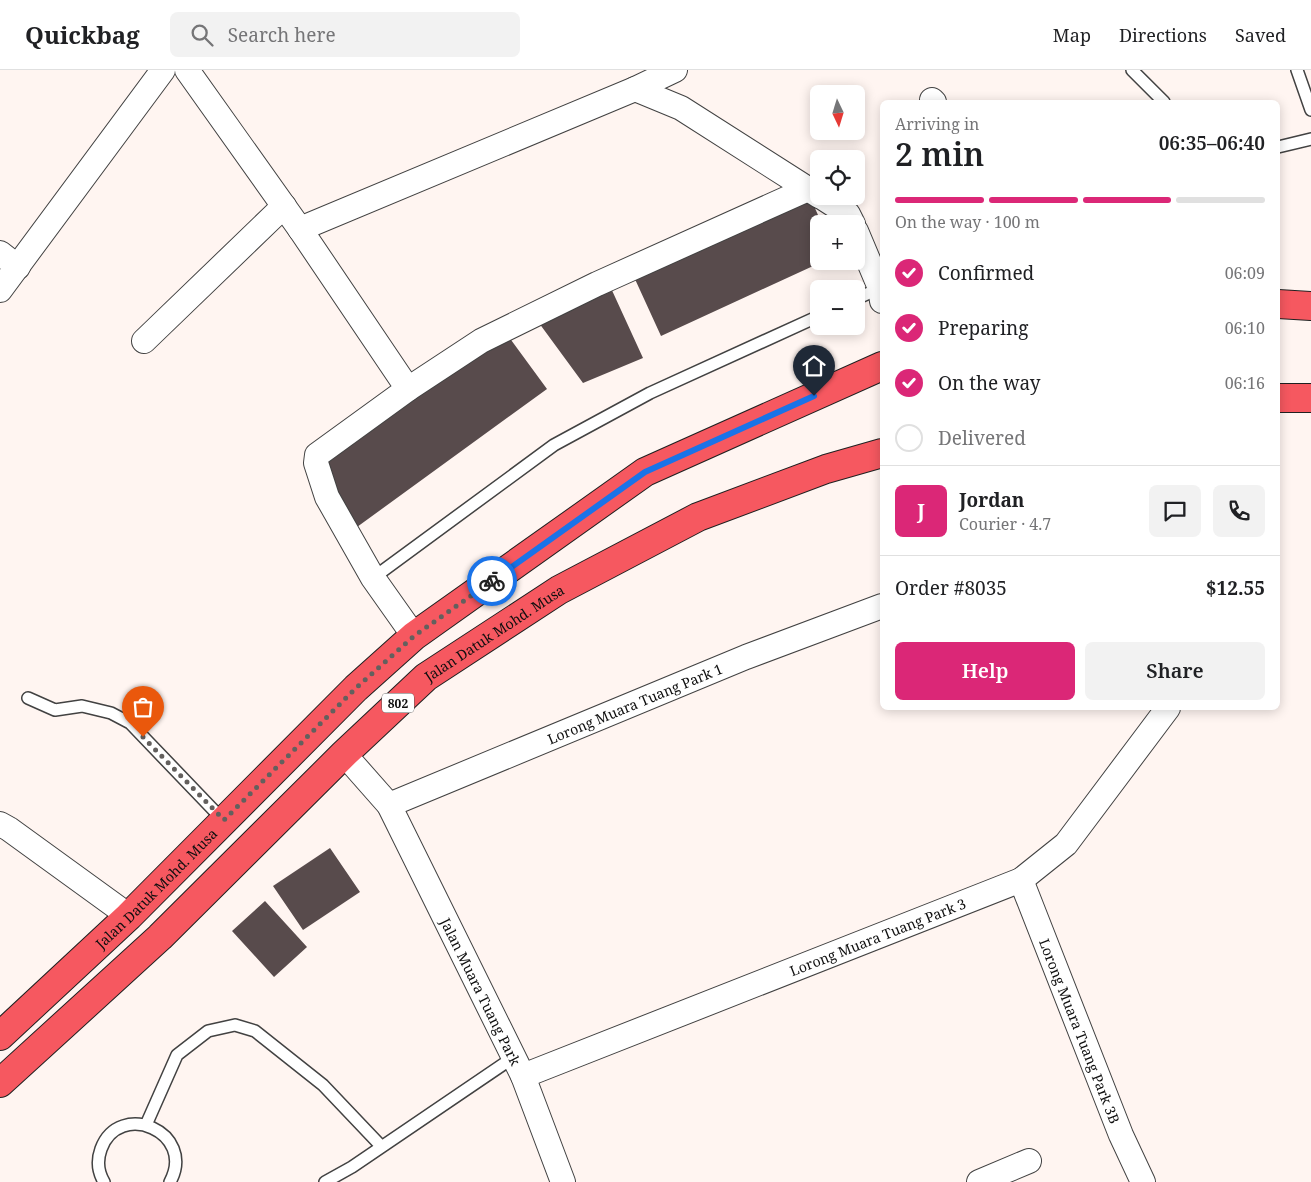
<!DOCTYPE html>
<html lang="en">
<head>
<meta charset="utf-8">
<style>
  :root { --surface:#fff; --page:#f2f2f2; --text:#202124; --muted:#757577; --line:#e0e0e0; --accent:#db2777 }
  body { margin:0; font-family:"Noto Serif",serif; background:var(--page); color:var(--text); height:100vh; display:flex; flex-direction:column; font-size:19px; white-space:nowrap }
  * { box-sizing:border-box; margin:0 }
  p { font-size:16px; color:var(--muted) }
  .icon { flex:none; width:28px; height:28px; fill:none; stroke:currentColor; stroke-width:2; stroke-linecap:round; stroke-linejoin:round }
  .map { position:relative; flex:1; overflow:hidden }
  .side { position:absolute; left:880px; top:30px; width:400px; height:610px; display:flex; flex-direction:column; background:var(--surface); border-radius:8px; box-shadow:0 2px 12px #0003 }
  .side>* { flex:none }
  .needle { width:32px; rotate:176deg }
  .buttons { position:absolute; left:810px; top:15px; display:grid; gap:10px }
  .buttons a { display:grid; place-items:center; width:55px; height:55px; border-radius:8px; background:var(--surface); box-shadow:0 2px 12px #0003; font-size:25px }
  .pin { position:absolute; display:grid; place-items:center; width:42px; height:42px; color:#fff; margin:-51px -21px; border-radius:50% 50% 50% 0; rotate:-45deg; box-shadow:0 0 5px #0007 }
  .pin .icon { rotate:45deg }
  .courier { position:absolute; display:grid; place-items:center; width:50px; height:50px; margin:-25px; border:4px solid #1a73e8; border-radius:50%; background:#fff; color:#222; box-shadow:0 1px 6px #0007 }
  .overview em { font-style:normal; font-weight:600 }
  .overview div { display:flex; flex-direction:column-reverse }
  .overview { display:flex; align-items:center; justify-content:space-between; height:85px; padding:0 15px }
  h1 { font-size:32px; font-weight:600; line-height:38px }
  .bar { display:grid; grid-template-columns:repeat(4,1fr); gap:8px 5px; align-content:center; height:60px; padding:0 15px }
  .bar i { height:6px; border-radius:4px; background:var(--line) }
  .bar .active { background:var(--accent) }
  .bar p { grid-column:span 4 }
  .line { display:flex; align-items:center; gap:12px; padding:0 15px; border-top:1px solid var(--line) }
  .line div { flex:1 }
  .round { display:grid; place-items:center; flex:none; width:52px; height:52px; border-radius:8px; background:var(--page) }
  ol { padding:0 15px; list-style:none }
  li { display:flex; align-items:center; gap:15px; height:55px }
  li p { margin-inline-start:auto }
  li .icon { padding:5px; border-radius:50%; background:var(--accent); color:#fff; stroke-width:4 }
  li:last-child { color:var(--muted) }
  li i { width:28px; height:28px; border:2px solid var(--line); border-radius:50% }
  .cta { display:flex; gap:10px; margin-top:auto; padding:10px 15px }
  .cta a { flex:1; height:58px; border-radius:8px; background:var(--accent); color:#fff; font-size:20px; font-weight:600; line-height:58px; text-align:center }
  .cta a+a { background:var(--page); color:var(--text) }
  header { display:flex; align-items:center; gap:30px; box-sizing:border-box; height:70px; padding:0 25px; background:var(--surface); border-bottom:1px solid var(--line) }
  header strong { font-size:24px }
  nav { display:flex; gap:28px; margin-inline-start:auto; font-size:18px }
  .search { width:350px; height:45px; background:var(--page); display:flex; align-items:center; gap:12px; box-sizing:border-box; padding:0 18px; border-radius:8px; color:var(--muted); font-size:19px }
  .map>svg:first-child { display:block }
  .building { fill:#584b4c }
  .lines { fill:none; stroke-linecap:round; stroke-linejoin:round }
  .lane-casing { stroke:#424242; stroke-width:14 }
  .street-casing { stroke:#424242; stroke-width:26 }
  .highway-casing { stroke:#202020; stroke-width:30 }
  .lane { stroke:#fff; stroke-width:11 }
  .street { stroke:#fff; stroke-width:24 }
  .highway { stroke:#f65860; stroke-width:28 }
  .done { stroke:#63605e; stroke-width:5; stroke-dasharray:0 9 }
  .route { stroke:#1a73e8; stroke-width:6 }
  .labels { text-anchor:middle; dominant-baseline:central; stroke-width:5; stroke-linejoin:round; paint-order:stroke }
  .shield { fill:#fff; stroke:#575757; stroke-width:1 }
  .shield-label { font-size:12px; font-weight:bold; fill:#0f0f0f }
  .street-label { font-size:14px; fill:#0f0f0f; stroke:#fff }
</style>
</head>
<body>
<header>
<strong>Quickbag</strong>
<div class="search"><svg class="icon" aria-label="search" viewBox="0 0 24 24"><circle cx="10" cy="10" r="6"/><path d="M15 15l6 6"/></svg>Search here</div>
<nav><a>Map</a><a>Directions</a><a>Saved</a></nav>
</header>
<div class="map">
<svg width="1311" height="1112" viewBox="0 0 1311 1112">
  <rect width="100%" height="100%" fill="#fff5f1"/>
  <path class="building" d="M810,127L822,154H819V191H824L661,266L634,207Z
    M610,216L643,288L583,313L539,253Z
    M506,263L547,319L357,457L335,428L327,393Z
    M330,778L360,822L303,860L273,816Z
    M265,831L307,877L274,907L232,861Z"/>
  <g class="lines">
    <g class="lane-casing">
      <path id="lane" d="M1132,0L1164,32
        M1297,0L1311,40
        M1278,77L1311,69
        M856,229L880,218
        M373,508L554,375L650,323L819,246
        M28,628L55,640L82,636L111,643L130,653L224,751
        M146,1055L177,985L208,961L235,955L255,961L323,1015L381,1076
        M104,1112C98,1102 97,1090 101,1079C119,1029 197,1062 170,1112
        M325,1112L352,1097L514,987"/>
    </g>
    <g class="street-casing">
      <g id="street">
        <path d="M187,0L300,159L408,319L317,385L316,393L327,427L373,508L414,566"/>
        <path d="M635,19L675,0"/>
        <path d="M932,30L934,32"/>
        <path d="M820,126L848,144L853,154"/>
        <path d="M300,159L635,19L681,38L819,126"/>
        <path d="M856,161L880,218L882,231"/>
        <path d="M0,183L18,197"/>
        <path d="M0,220L163,0"/>
        <path d="M144,271L284,136"/>
        <path d="M408,319L481,271L597,214L808,119"/>
        <path id="s1" d="M344,684L389,735L523,1006L563,1112"/>
        <path id="s2" d="M389,735L746,587L882,536"/>
        <path d="M0,754L9,759L129,846"/>
        <path id="s3" d="M1021,810L1121,1065L1143,1112"/>
        <path id="s4" d="M523,1006L1021,810L1066,774L1168,638"/>
        <path d="M979,1112L1029,1091"/>
      </g>
    </g>
    <g class="highway-casing">
      <g id="highway">
        <path d="M1278,234L1311,236"/>
        <path d="M1278,328H1311"/>
        <path id="s5" d="M0,966L129,846L356,618L414,566L645,402L882,296"/>
        <path id="s6" d="M0,1013L160,867L344,684L426,607L559,520L698,447L826,399L882,383"/>
      </g>
    </g>
    <use href="#lane" class="lane"/>
    <use href="#street" class="street"/>
    <use href="#highway" class="highway"/>
  </g>
  <g class="lines">
    <path class="done" d="M143,667L224,750L356,618L414,566L492,511"/>
    <path class="route" d="M492,511L645,402L814,326"/>
  </g>
  <g class="labels">
    <rect class="shield" x="382" y="623.5" width="32" height="19" rx="4"/>
    <g class="shield-label">
      <text x="398" y="633">802</text>
    </g>
    <g class="street-label">
      <text stroke="none"><textPath href="#s6" startOffset="670">Jalan Datuk Mohd. Musa</textPath></text>
      <text stroke="none"><textPath href="#s2" startOffset="266">Lorong Muara Tuang Park 1</textPath></text>
      <text stroke="none"><textPath href="#s5" startOffset="215">Jalan Datuk Mohd. Musa</textPath></text>
      <text stroke="none"><textPath href="#s4" startOffset="381">Lorong Muara Tuang Park 3</textPath></text>
      <text stroke="none"><textPath href="#s1" startOffset="276">Jalan Muara Tuang Park</textPath></text>
      <text stroke="none"><textPath href="#s3" startOffset="162">Lorong Muara Tuang Park 3B</textPath></text>
    </g>
  </g>
</svg>
<div class="buttons">
<a><svg class="needle" viewBox="-14 -14 28 28"><path d="M0-13l5 13h-10z" fill="#e53935"/><path d="M0 13l5-13h-10z" fill="#757577"/></svg></a>
<a><svg class="icon" aria-label="locate" viewBox="0 0 24 24"><circle cx="12" cy="12" r="6"/><path d="M12 2v4M12 18v4M2 12h4M18 12h4"/></svg></a>
<a>+</a>
<a>−</a>
</div>
<div class="pin" style="left:143px;top:667px;background:#ea580c"><svg class="icon" aria-label="bag" viewBox="0 0 24 24"><path d="M5 8h14l-1 12H6zM9 8a3 3 0 0 1 6 0"/></svg></div>
<div class="pin" style="left:814px;top:326px;background:#1f2937"><svg class="icon" aria-label="home" viewBox="0 0 24 24"><path d="M3 11l9-7 9 7M6 9v11h12V9"/></svg></div>
<div class="courier" style="left:492px;top:511px"><svg class="icon" aria-label="bike" viewBox="0 0 24 24"><circle cx="6" cy="16" r="4"/><circle cx="18" cy="16" r="4"/><path d="M6 16l4-8h5l3 8M10 8l3 8H6M13 5h3"/></svg></div>
<section class="side">
<div class="overview"><div><h1>2 min</h1><p>Arriving in</p></div><em>06:35–06:40</em></div>
<div class="bar"><i class="active"></i><i class="active"></i><i class="active"></i><i></i><p>On the way · 100 m</p></div>
<ol>
<li><svg class="icon" aria-label="check" viewBox="0 0 24 24"><path d="M5 12l5 5 9-10"/></svg>Confirmed<p>06:09</p></li>
<li><svg class="icon" aria-label="check" viewBox="0 0 24 24"><path d="M5 12l5 5 9-10"/></svg>Preparing<p>06:10</p></li>
<li><svg class="icon" aria-label="check" viewBox="0 0 24 24"><path d="M5 12l5 5 9-10"/></svg>On the way<p>06:16</p></li>
<li><i></i>Delivered</li>
</ol>
<div class="line" style="height:90px"><b class="round" style="background:var(--accent);color:#fff">J</b><div><b>Jordan</b><p>Courier · 4.7</p></div><a class="round"><svg class="icon" aria-label="chat" viewBox="0 0 24 24"><path d="M4 5h16v11H9l-5 4z"/></svg></a><a class="round"><svg class="icon" aria-label="phone" viewBox="0 0 24 24"><path d="M5 4h4l2 5-3 2q2 4 5 5l2-3 5 2v4C11 20 4 13 5 4z"/></svg></a></div>
<div class="line" style="height:65px"><div>Order #8035</div><b>$12.55</b></div>
<div class="cta"><a>Help</a><a>Share</a></div>
</section>
</div>
</body>
</html>
